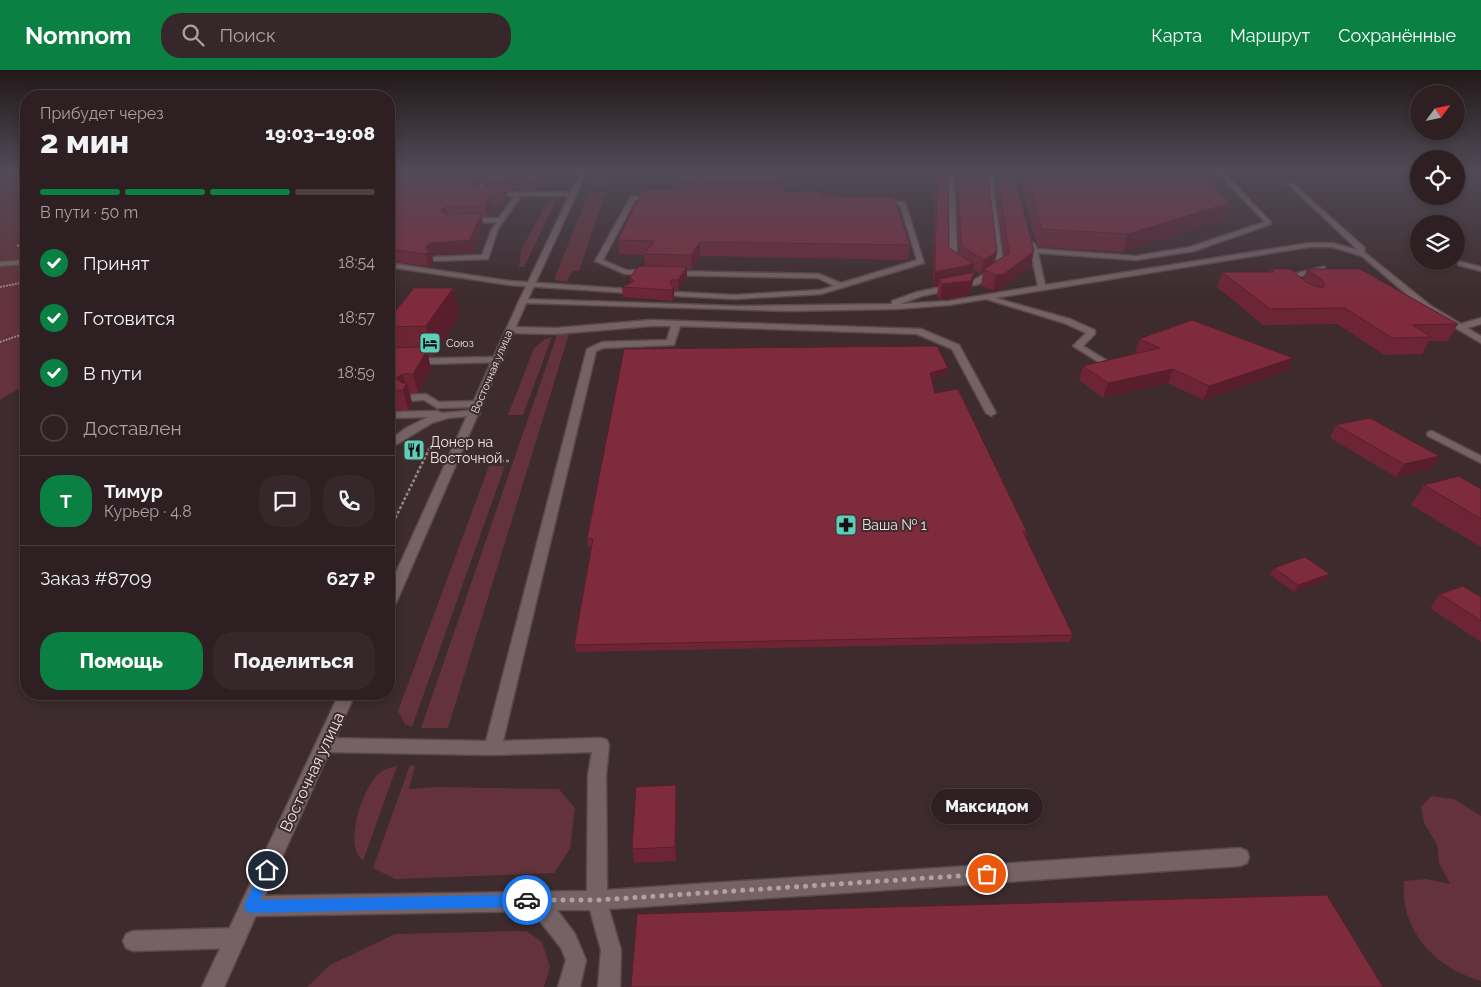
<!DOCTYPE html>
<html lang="ru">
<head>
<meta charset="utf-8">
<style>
  :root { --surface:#2e2022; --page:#36282a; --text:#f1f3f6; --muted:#a7a3a5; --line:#493e40; --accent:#0b8043 }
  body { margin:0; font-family:Raleway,sans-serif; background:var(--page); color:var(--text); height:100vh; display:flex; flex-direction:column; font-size:19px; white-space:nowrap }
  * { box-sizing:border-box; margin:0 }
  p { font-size:16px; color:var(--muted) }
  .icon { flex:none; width:28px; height:28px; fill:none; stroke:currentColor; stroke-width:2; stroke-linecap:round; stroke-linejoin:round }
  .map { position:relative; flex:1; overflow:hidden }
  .sheet { position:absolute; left:20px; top:20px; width:375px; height:610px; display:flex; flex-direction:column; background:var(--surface); border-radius:20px; box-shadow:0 2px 8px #0003,0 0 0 1px var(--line) }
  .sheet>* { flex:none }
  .needle { width:32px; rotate:57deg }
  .fabs { position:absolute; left:1410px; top:15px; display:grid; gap:10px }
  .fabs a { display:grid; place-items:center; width:55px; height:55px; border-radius:50%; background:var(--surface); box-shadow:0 2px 8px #0003,0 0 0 1px var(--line); font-size:25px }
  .pin { position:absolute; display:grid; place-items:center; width:42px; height:42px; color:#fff; margin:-21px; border:2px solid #fff; border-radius:50%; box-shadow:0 1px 5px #0007 }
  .courier { position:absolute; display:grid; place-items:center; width:50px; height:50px; margin:-25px; border:4px solid #1a73e8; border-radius:50%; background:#fff; color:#222; box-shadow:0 1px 6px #0007 }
  .bubble { position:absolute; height:35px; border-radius:18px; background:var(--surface); box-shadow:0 2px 8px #0003,0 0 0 1px var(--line); font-size:16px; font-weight:800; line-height:35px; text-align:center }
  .headline em { font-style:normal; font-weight:800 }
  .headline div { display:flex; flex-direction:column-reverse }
  .headline { display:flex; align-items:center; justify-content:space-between; height:85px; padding:0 20px }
  h1 { font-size:32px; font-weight:800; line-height:38px }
  .bar { display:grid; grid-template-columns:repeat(4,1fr); gap:8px 5px; align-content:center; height:60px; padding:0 20px }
  .bar i { height:6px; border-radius:4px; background:var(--line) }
  .bar .selected { background:var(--accent) }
  .bar p { grid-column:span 4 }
  .line { display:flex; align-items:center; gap:12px; padding:0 20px; border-top:1px solid var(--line) }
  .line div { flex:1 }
  .round { display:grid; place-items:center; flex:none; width:52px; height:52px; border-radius:20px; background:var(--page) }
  ol { padding:0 20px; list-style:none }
  li { display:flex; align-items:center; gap:15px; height:55px }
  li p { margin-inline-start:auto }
  li .icon { padding:5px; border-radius:50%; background:var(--accent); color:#fff; stroke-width:4 }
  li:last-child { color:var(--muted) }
  li i { width:28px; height:28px; border:2px solid var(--line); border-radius:50% }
  .cta { display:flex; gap:10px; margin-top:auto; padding:10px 20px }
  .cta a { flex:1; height:58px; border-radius:20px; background:var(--accent); color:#fff; font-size:20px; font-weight:800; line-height:58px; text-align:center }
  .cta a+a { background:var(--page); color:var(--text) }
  header { display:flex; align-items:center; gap:30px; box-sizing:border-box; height:70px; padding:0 25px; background:var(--accent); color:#fff }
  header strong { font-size:24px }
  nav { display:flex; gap:28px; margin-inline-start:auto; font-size:18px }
  .search { width:350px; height:45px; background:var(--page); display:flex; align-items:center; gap:12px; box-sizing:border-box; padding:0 18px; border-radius:20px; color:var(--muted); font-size:19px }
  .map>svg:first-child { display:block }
  .green { fill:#63323a }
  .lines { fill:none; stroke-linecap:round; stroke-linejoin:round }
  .service-casing { stroke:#58494b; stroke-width:3 }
  .tertiary-casing { stroke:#58494b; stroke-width:3 }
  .path-far2 { stroke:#968788; stroke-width:2; stroke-dasharray:2 1; stroke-linecap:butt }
  .path-far1 { stroke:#968788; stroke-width:2.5; stroke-dasharray:3 2; stroke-linecap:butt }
  .path { stroke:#968788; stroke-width:4; stroke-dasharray:4.5 3; stroke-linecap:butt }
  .service { fill:#766164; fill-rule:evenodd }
  .tertiary { fill:#766164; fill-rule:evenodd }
  .wall { fill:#6d2535; fill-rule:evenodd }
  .shaded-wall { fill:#591e2b }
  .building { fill:#7f2b3e; stroke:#591e2b }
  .route { fill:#1a73e8 }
  .done { stroke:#b0a2a3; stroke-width:5; stroke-dasharray:0 9 }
  .labels { text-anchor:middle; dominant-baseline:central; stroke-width:4; stroke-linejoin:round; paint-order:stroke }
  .far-poi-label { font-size:11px; fill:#eee2e3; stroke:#3d2b2d; text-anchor:start }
  .far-street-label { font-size:11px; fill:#eee2e3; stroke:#3d2b2d }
  .poi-label { font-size:14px; fill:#eee2e3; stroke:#3d2b2d; text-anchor:start }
  .near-street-label { font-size:16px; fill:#eee2e3; stroke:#3d2b2d }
</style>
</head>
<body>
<header>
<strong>Nomnom</strong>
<div class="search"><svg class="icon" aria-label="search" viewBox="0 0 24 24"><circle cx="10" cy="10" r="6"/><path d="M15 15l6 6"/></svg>Поиск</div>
<nav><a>Карта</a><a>Маршрут</a><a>Сохранённые</a></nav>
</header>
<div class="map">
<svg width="1481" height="917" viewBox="0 0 1481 917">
  <rect width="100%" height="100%" fill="#3d2b2d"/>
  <path class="green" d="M0,99H26V314L0,330Z
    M598,99H613L606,117H597L592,114Z
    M606,121L579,201H572L567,212L554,210L587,126L590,124Z
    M551,127H558L524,197H519L521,180L546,134H548Z
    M569,264L448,658H421L557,265Z
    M552,267L523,345H508L534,278L545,269Z
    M489,396H505L412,657L405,654L398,641Z
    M410,695L415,696L409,719L436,717L559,719L575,738L570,779L554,803L395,809L373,798Z
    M397,696L363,791C343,775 362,722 376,706C381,700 389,698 397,696Z
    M1431,726L1454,729L1481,746V911C1436,899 1399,860 1404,811L1426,809L1450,814L1439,793L1437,775L1424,753L1421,737Z
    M526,861L542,872L550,897L544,917H307L330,895L395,864Z"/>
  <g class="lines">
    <g class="service-casing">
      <path id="service" d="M948,99H954L957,191L962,195L958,197L949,192Z
        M985,99H991L1004,198L979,214L922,226L900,234L949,231L1038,216L1029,174L1032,172L1035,174L1037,179L1136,186L1190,177L1265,152L1214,99H1220L1271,152V154L1194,181L1136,190L1038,183L1045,215L1309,173H1332L1358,180L1289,115L1291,112L1365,178L1364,182L1431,236L1461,254L1481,248V254L1467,258L1481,266V273L1425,240L1362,186L1332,177H1309L995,228L1070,249L1095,260V264L1083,276L1111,293V297L1108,298L1073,276L1086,263L1064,253L986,229L949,235L896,239L789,241L523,233L519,231L523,229L736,236L892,234V231L917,222L974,210L996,197Z
        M493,101L496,103L481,123L573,122L576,124L573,126H521L498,159L488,189L432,191L431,189L435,187L482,185L492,159L497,152L466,153L463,151L466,149L499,148L515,126H475V124Z
        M631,127H654L657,129L654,131L635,130L603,190L626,200L653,201V205L625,204L595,191Z
        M879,131L905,132L924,193L821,224L734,229L676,226L672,224L676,222L734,225L820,220L834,216L818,208L667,205V201H670L819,204L841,213L917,190L900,135L877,134Z
        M26,190V194L0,196V192Z
        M1458,191L1481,197V201L1458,195Z
        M389,193L510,211L629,219L633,221L629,223L510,215L389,197Z
        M1322,197H1325V201L1291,208L1292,214H1286L1282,207Z
        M651,250L921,259L959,275L996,343L991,346L986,343L952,279L917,264L680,256L674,275L603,278L596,281L503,671L601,668L607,670L609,675L606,705L607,820L1240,778L1247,781L1249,787L1247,793L1240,796L609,839L621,880L620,917H598L601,880L590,840H557L575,864L586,890L580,917H558L566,890L561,878L532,841L250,846L243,843L240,836L243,829L250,826L587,821L588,705L592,682L493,685L324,682L318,680L316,675L318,670L324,668L486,671L587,279L602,272L667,270L671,256H651L556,264L510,263L506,260L510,257L556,258Z
        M498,287L503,290L501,292L389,295V289Z
        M426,324L439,332L478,331L483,334L478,337L437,338L424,330L408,331L403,328L408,325Z
        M475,340L479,341L480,343L479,345L448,348L432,353L389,379V371L406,358L428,347L389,348V342L437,341L442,343Z
        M1432,361L1481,386V393L1428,366L1427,364L1428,362Z
        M236,858L243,861L246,868L243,875L236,878L133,881L126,878L123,871L126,864L133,861Z"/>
    </g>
    <g class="tertiary-casing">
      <path id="tertiary" d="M582,99H588L527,231L396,533L394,536L389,538V518L519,231Z
        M339,624H355L224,917H202Z"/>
    </g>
    <path class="path-far2" d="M17,176L26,172
      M0,217L26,212
      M0,272L26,263"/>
    <path class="path-far1" d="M491,391H510
      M391,457L435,367"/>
    <path class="path" d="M389,462L392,456"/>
    <use href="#service" class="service"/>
    <use href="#tertiary" class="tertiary"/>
  </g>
  <path class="wall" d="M389,99H550L536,121H522L521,111L526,103L512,121H507L508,129L504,135H491L487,147H482L483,154L472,182L434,185L432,187L434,193L428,196L389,191ZM483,111L484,118H478Z
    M935,99H948L949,178L959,184L956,99H987L997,182L995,192L1004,186L993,99H1013L1031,196L1001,219L993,221L981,215L983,203L981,204L973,199L972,217L967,226L940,230L937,225L938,216L933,217Z
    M1017,99H1198L1223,150L1123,182L1037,177Z
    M677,109L784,111V122L823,126L910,175L908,190L700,186L692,199H687V207L679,220L674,221V228L673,231L623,227L622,217L630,213V207L645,196L644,185L619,184L618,170L677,120Z
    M1270,199L1303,209L1307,199L1458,254L1448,271H1429L1422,284L1384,285L1337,254L1263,255L1217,217L1222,202H1269Z
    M453,218L459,246L434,286H428L431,299L418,323H410L412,333L408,340L389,341V249Z
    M1139,269L1287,301L1203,330L1168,313L1103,328L1079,310L1083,296L1137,283H1135Z
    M948,298L946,304L931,308L935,323L1027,462L1026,467L1073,565L1070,572L576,582L574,575L592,476H588L587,469Z
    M1336,355L1439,386L1431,399L1396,407L1330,368Z
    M1424,415L1481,419V477L1411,435Z
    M1274,498L1330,504L1326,511L1294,522L1270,505Z
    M1440,524L1481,527V572L1430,538Z
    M676,715L677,730L676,791L634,793L632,779Z"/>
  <path class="shaded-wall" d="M456,99H465L458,107Z
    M483,99H491L492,100L472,125L470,115Z
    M520,99H525L526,103L512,121L510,111Z
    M542,99H550L536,121L535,110Z
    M506,118L508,129L504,135L502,124Z
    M489,124L491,135L487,147L485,136Z
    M1229,133L1223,150L1123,182L1128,164Z
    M446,137L448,148L441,141L442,139Z
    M481,143L483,154L472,182L434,185L432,187L434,193L428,196L425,184L426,176Z
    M700,172V186L692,199L691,185Z
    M1034,181L1031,196L1001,219L993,221L996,205Z
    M997,182L994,196L983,200V203L981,204L984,190Z
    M974,194L972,207L975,202L972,217L967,226L940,230L942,214L939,209L938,216L933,217L935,202Z
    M687,197V207L679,220L678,210Z
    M674,217V228L673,231L672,220Z
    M453,218L459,246L434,286L426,256Z
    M423,277L424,284L427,280L431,299L418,323L413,304L421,280Z
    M1293,288L1287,301L1203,330L1209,316Z
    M948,298L946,304L929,309L930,303Z
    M1173,299L1168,313L1103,328L1108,313Z
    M403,304L406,315L407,313L412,333L408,340L403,320L396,308Z
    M1439,386L1431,399L1396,407L1404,394Z
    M1330,504L1326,511L1294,522L1298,515Z
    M676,715L677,730L676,791L675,777Z"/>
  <path class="building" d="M389,99H409L389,100Z
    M464,99H483L470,115L475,118H506L502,124H489L485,136L446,137L442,139L441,141L446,145L481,143L470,170L431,173L426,176L427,180L431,181L425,184L389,179V107L459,104Z
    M492,99H520L510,111H483Z
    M528,99H542L535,110L521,111Z
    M679,99H783L784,111L677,109Z
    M937,99H948L949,178L974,194L935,202Z
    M958,99H987L997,182L984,190L961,176Z
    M997,99H1013L1034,181L1004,204L996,205L983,200L1009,183Z
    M1025,99H1198L1229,133L1128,164L1042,159Z
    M643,119L822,122L823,126L894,127L910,175L700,172L691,185L644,184L655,171L618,170Z
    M639,196L687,197L678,210H671V215L674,217L672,220L622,217L634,211L630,207Z
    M1270,199H1291L1307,213L1322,218L1324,216L1323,211L1307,199H1360L1458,254L1412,255L1432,267L1392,268L1345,238L1270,239L1222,202H1274Z
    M975,202L970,211L942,214L939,209Z
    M414,218H453L426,256L389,257V249Z
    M1192,250L1293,288L1209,316L1173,299L1108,313L1083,296L1160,278L1139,269Z
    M937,276L948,298L930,303L935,323L958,319L1027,462H1023L1073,565L574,575L593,469H587L624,279Z
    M423,277L421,280H427L413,304H403L396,308L402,313H407L403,320L389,321V278Z
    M1370,348L1439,386L1404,394L1336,355Z
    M1459,406L1481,419V449L1424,415Z
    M1305,487L1330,504L1298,515L1274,498Z
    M1463,516L1481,527V551L1440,524Z
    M676,715L675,777L632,779L636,717Z
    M1327,825L1383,917H631L637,844Z"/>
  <linearGradient id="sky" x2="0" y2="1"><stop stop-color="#221819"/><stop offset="0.44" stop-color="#514a57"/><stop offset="1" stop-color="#514a57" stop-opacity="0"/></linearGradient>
  <rect width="1481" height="227" fill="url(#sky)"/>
  <path class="route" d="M267,795L271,796L273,800L260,830L527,824L531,826L533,830L531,835L527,837L250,843L246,841L244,836L262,796Z"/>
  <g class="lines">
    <path class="done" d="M527,830H598L987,804"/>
  </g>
  <defs>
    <g id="hotel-square" transform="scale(1.125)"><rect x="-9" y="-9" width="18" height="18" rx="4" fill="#5eceb8" stroke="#3d2b2d"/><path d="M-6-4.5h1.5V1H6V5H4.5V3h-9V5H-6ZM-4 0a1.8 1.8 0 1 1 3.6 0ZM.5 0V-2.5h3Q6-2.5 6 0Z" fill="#111"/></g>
    <g id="restaurant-square" transform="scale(1.125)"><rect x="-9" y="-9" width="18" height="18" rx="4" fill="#5eceb8" stroke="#3d2b2d"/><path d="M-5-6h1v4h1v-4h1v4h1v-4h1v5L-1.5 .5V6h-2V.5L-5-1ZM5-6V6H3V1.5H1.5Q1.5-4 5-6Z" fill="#111"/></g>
    <g id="pharmacy-square" transform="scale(1.125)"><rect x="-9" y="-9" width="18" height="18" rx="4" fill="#5eceb8" stroke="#3d2b2d"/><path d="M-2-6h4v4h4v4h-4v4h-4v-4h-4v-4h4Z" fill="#111"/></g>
  </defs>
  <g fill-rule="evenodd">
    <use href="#hotel-square" x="430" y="273"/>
    <use href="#restaurant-square" x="414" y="380"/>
    <use href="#pharmacy-square" x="846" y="455"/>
  </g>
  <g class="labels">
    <g class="far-poi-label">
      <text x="446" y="273">Союз</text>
    </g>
    <g class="far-street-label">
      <text transform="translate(492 302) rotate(-67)">Восточная улица</text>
    </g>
    <g class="poi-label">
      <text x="430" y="372">Донер на<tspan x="430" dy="16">Восточной</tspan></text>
      <text x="862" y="455">Ваша № 1</text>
    </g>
    <g class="near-street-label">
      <text transform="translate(312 702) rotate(-65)">Восточная улица</text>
    </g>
  </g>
</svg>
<div class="fabs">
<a><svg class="needle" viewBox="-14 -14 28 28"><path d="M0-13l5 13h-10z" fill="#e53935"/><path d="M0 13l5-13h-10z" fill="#a7a3a5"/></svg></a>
<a><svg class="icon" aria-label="locate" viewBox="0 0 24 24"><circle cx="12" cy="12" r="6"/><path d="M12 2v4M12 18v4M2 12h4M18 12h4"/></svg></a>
<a><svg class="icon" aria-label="layers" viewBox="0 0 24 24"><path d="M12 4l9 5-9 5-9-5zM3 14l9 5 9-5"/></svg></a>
</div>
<div class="pin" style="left:987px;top:804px;background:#ea580c"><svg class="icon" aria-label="bag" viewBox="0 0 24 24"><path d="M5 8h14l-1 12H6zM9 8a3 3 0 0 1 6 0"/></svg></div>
<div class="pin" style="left:267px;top:800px;background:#1f2937"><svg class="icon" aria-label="home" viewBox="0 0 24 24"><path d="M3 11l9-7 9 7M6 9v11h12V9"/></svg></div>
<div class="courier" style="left:527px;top:830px"><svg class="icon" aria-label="car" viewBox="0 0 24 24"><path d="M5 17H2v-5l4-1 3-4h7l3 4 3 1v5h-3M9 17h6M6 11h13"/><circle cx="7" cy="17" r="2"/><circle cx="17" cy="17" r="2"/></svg></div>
<div class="bubble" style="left:931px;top:719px;width:112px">Максидом</div>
<section class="sheet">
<div class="headline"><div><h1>2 мин</h1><p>Прибудет через</p></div><em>19:03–19:08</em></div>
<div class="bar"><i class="selected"></i><i class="selected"></i><i class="selected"></i><i></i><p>В пути · 50 m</p></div>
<ol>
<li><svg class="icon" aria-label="check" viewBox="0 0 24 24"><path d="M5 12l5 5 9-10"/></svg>Принят<p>18:54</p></li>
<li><svg class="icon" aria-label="check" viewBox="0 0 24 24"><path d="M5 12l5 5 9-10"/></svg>Готовится<p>18:57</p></li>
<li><svg class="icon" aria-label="check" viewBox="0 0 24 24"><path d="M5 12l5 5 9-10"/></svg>В пути<p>18:59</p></li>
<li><i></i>Доставлен</li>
</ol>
<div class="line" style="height:90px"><b class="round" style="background:var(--accent);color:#fff">Т</b><div><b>Тимур</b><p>Курьер · 4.8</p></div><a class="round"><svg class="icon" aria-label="chat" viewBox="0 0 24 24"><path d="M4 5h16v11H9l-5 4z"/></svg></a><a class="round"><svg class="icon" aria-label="phone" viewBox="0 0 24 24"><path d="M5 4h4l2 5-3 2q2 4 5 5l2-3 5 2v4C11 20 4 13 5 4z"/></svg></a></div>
<div class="line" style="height:65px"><div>Заказ #8709</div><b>627 ₽</b></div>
<div class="cta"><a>Помощь</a><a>Поделиться</a></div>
</section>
</div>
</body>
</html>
